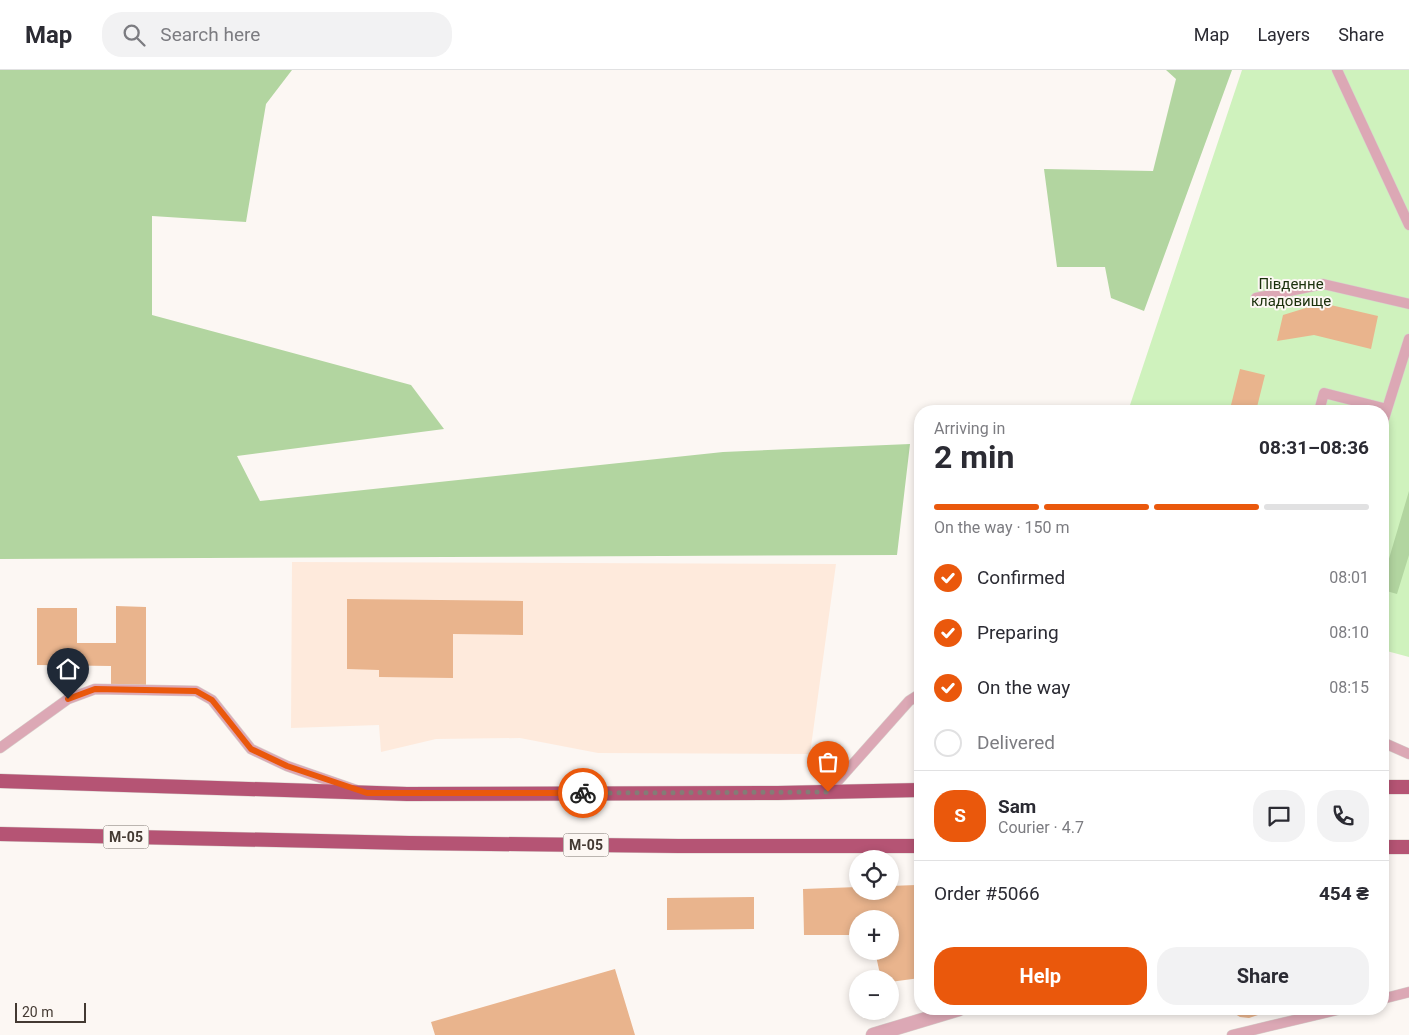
<!DOCTYPE html>
<html lang="en">
<head>
<meta charset="utf-8">
<style>
  :root { --surface:#fff; --page:#f2f2f3; --text:#2b2b33; --muted:#7c7c81; --line:#e1e1e2; --accent:#ea580c }
  body { margin:0; font-family:Roboto,sans-serif; background:var(--page); color:var(--text); height:100vh; display:flex; flex-direction:column; font-size:19px; white-space:nowrap }
  * { box-sizing:border-box; margin:0 }
  p { font-size:16px; color:var(--muted) }
  .icon { flex:none; width:28px; height:28px; fill:none; stroke:currentColor; stroke-width:2; stroke-linecap:round; stroke-linejoin:round }
  .map { position:relative; flex:1; overflow:hidden }
  .side { position:absolute; left:914px; top:335px; width:475px; height:610px; display:flex; flex-direction:column; background:var(--surface); border-radius:20px; box-shadow:0 2px 8px #0003 }
  .side>* { flex:none }
  .buttons { position:absolute; left:849px; top:780px; display:grid; gap:10px }
  .buttons a { display:grid; place-items:center; width:50px; height:50px; border-radius:50%; background:var(--surface); box-shadow:0 2px 8px #0003; font-size:25px }
  .scale { position:absolute; left:15px; bottom:12px; width:71px; box-sizing:border-box; padding-left:5px; border:2px solid #433932; border-top:0; font-size:14px; line-height:18px; white-space:nowrap; color:#433932; -webkit-text-stroke:4px #fcf7f3; paint-order:stroke }
  .pin { position:absolute; display:grid; place-items:center; width:42px; height:42px; color:#fff; margin:-51px -21px; border-radius:50% 50% 50% 0; rotate:-45deg; box-shadow:0 0 5px #0007 }
  .pin .icon { rotate:45deg }
  .courier { position:absolute; display:grid; place-items:center; width:50px; height:50px; margin:-25px; border:4px solid #ea580c; border-radius:50%; background:#fff; color:#222; box-shadow:0 1px 6px #0007 }
  .headline em { font-style:normal; font-weight:700 }
  .headline div { display:flex; flex-direction:column-reverse }
  .headline { display:flex; align-items:center; justify-content:space-between; height:85px; padding:0 20px }
  h1 { font-size:32px; font-weight:700; line-height:38px }
  .bar { display:grid; grid-template-columns:repeat(4,1fr); gap:8px 5px; align-content:center; height:60px; padding:0 20px }
  .bar i { height:6px; border-radius:4px; background:var(--line) }
  .bar .on { background:var(--accent) }
  .bar p { grid-column:span 4 }
  .line { display:flex; align-items:center; gap:12px; padding:0 20px; border-top:1px solid var(--line) }
  .line div { flex:1 }
  .round { display:grid; place-items:center; flex:none; width:52px; height:52px; border-radius:20px; background:var(--page) }
  ol { padding:0 20px; list-style:none }
  li { display:flex; align-items:center; gap:15px; height:55px }
  li p { margin-inline-start:auto }
  li .icon { padding:5px; border-radius:50%; background:var(--accent); color:#fff; stroke-width:4 }
  li:last-child { color:var(--muted) }
  li i { width:28px; height:28px; border:2px solid var(--line); border-radius:50% }
  .primary-button { display:flex; gap:10px; margin-top:auto; padding:10px 20px }
  .primary-button a { flex:1; height:58px; border-radius:20px; background:var(--accent); color:#fff; font-size:20px; font-weight:700; line-height:58px; text-align:center }
  .primary-button a+a { background:var(--page); color:var(--text) }
  header { display:flex; align-items:center; gap:30px; box-sizing:border-box; height:70px; padding:0 25px; background:var(--surface); border-bottom:1px solid var(--line) }
  header strong { font-size:24px }
  nav { display:flex; gap:28px; margin-inline-start:auto; font-size:18px }
  .search { width:350px; height:45px; background:var(--page); display:flex; align-items:center; gap:12px; box-sizing:border-box; padding:0 18px; border-radius:20px; color:var(--muted); font-size:19px }
  .map>svg:first-child { display:block }
  .built { fill:#feeadc }
  .green { fill:#cff2bd }
  .forest { fill:#b2d5a0 }
  .building { fill:#e9b48d }
  .lines { fill:none; stroke-linecap:round; stroke-linejoin:round }
  .service-casing { stroke:#d7d1cc; stroke-width:11 }
  .tertiary-casing { stroke:#d7d1cc; stroke-width:15 }
  .trunk-casing { stroke:#d7d1cc; stroke-width:15 }
  .service { stroke:#dca8b5; stroke-width:10 }
  .tertiary { stroke:#dca8b5; stroke-width:14 }
  .trunk { stroke:#b55474; stroke-width:14 }
  .done { stroke:#847c76; stroke-width:5; stroke-dasharray:0 9 }
  .route { stroke:#ea580c; stroke-width:6 }
  .labels { text-anchor:middle; dominant-baseline:central; stroke-width:4; stroke-linejoin:round; paint-order:stroke }
  .shield { fill:#fcf7f3; stroke:#7a726c; stroke-width:1 }
  .shield-label { font-size:14px; font-weight:bold; fill:#433932 }
  .park-label { font-size:15px; fill:#1a300b; stroke:#fcf7f3 }
</style>
</head>
<body>
<header>
<strong>Map</strong>
<div class="search"><svg class="icon" aria-label="search" viewBox="0 0 24 24"><circle cx="10" cy="10" r="6"/><path d="M15 15l6 6"/></svg>Search here</div>
<nav><a>Map</a><a>Layers</a><a>Share</a></nav>
</header>
<div class="map">
<svg width="1409" height="965" viewBox="0 0 1409 965">
  <rect width="100%" height="100%" fill="#fcf7f3"/>
  <path class="built" d="M292,492L836,494L810,684L598,683L520,668L436,669L381,682L379,655L291,658Z"/>
  <path class="green" d="M1242,0H1409V587L1383,580L1382,341H1128Z"/>
  <path class="forest" d="M0,0H292L266,34L246,152L152,146V245L411,315L444,359L237,386L260,431L723,382L910,374L897,485L0,489Z
    M1166,0H1232L1144,241L1111,228L1105,197H1057L1044,99L1153,101L1176,9Z
    M1409,421V485L1397,524L1383,520V509Z"/>
  <path class="building" d="M1322,233L1378,246L1371,279L1314,265L1277,271L1283,245Z
    M1240,299L1265,305L1256,341L1231,335Z
    M347,529L523,531V565L453,564V608L379,607V600L347,599Z
    M116,536L146,537V622H111V596L37,595V538H77V573H116Z
    M916,815L920,855V908L890,912V909H881L875,881H890V849H858V865H804L803,819L858,817V821H890V816Z
    M754,827V859L667,860V828Z
    M615,899L635,965H435L431,952Z
    M1227,939H1266L1258,945L1249,948L1240,947Z"/>
  <g class="lines">
    <g class="service-casing">
      <path id="service" d="M1337,0L1409,155
        M1256,228L1323,214L1409,234
        M1319,341L1324,323L1387,339
        M1382,355L1409,269
        M1382,672L1409,684
        M0,678L68,629L95,619L196,621L212,630L251,679L287,696L356,720
        M828,722L909,631L920,624
        M1382,929L1409,922
        M1232,965L1341,939"/>
    </g>
    <g class="tertiary-casing">
      <path id="tertiary" d="M873,965L959,939"/>
    </g>
    <g class="trunk-casing">
      <path id="trunk" d="M0,711L407,724L778,723L920,720
        M1382,717H1409
        M0,764L409,773L678,776H920
        M1382,777H1409"/>
    </g>
    <use href="#service" class="service"/>
    <use href="#tertiary" class="tertiary"/>
    <use href="#trunk" class="trunk"/>
  </g>
  <g class="lines">
    <path class="done" d="M583,723L828,722"/>
    <path class="route" d="M68,629L95,619L196,621L212,630L251,679L287,696L367,723H583"/>
  </g>
  <g class="labels">
    <g class="shield">
      <rect x="103.5" y="755.5" width="45" height="23" rx="4"/>
      <rect x="563.5" y="763.5" width="45" height="23" rx="4"/>
    </g>
    <g class="shield-label">
      <text x="126" y="767">М-05</text>
      <text x="586" y="775">М-05</text>
    </g>
    <g class="park-label">
      <text x="1291" y="214">Південне<tspan x="1291" dy="17">кладовище</tspan></text>
    </g>
  </g>
</svg>
<div class="buttons">
<a><svg class="icon" aria-label="locate" viewBox="0 0 24 24"><circle cx="12" cy="12" r="6"/><path d="M12 2v4M12 18v4M2 12h4M18 12h4"/></svg></a>
<a>+</a>
<a>−</a>
</div>
<div class="scale">20 m</div>
<div class="pin" style="left:828px;top:722px;background:#ea580c"><svg class="icon" aria-label="bag" viewBox="0 0 24 24"><path d="M5 8h14l-1 12H6zM9 8a3 3 0 0 1 6 0"/></svg></div>
<div class="pin" style="left:68px;top:629px;background:#1f2937"><svg class="icon" aria-label="home" viewBox="0 0 24 24"><path d="M3 11l9-7 9 7M6 9v11h12V9"/></svg></div>
<div class="courier" style="left:583px;top:723px"><svg class="icon" aria-label="bike" viewBox="0 0 24 24"><circle cx="6" cy="16" r="4"/><circle cx="18" cy="16" r="4"/><path d="M6 16l4-8h5l3 8M10 8l3 8H6M13 5h3"/></svg></div>
<section class="side">
<div class="headline"><div><h1>2 min</h1><p>Arriving in</p></div><em>08:31–08:36</em></div>
<div class="bar"><i class="on"></i><i class="on"></i><i class="on"></i><i></i><p>On the way · 150 m</p></div>
<ol>
<li><svg class="icon" aria-label="check" viewBox="0 0 24 24"><path d="M5 12l5 5 9-10"/></svg>Confirmed<p>08:01</p></li>
<li><svg class="icon" aria-label="check" viewBox="0 0 24 24"><path d="M5 12l5 5 9-10"/></svg>Preparing<p>08:10</p></li>
<li><svg class="icon" aria-label="check" viewBox="0 0 24 24"><path d="M5 12l5 5 9-10"/></svg>On the way<p>08:15</p></li>
<li><i></i>Delivered</li>
</ol>
<div class="line" style="height:90px"><b class="round" style="background:var(--accent);color:#fff">S</b><div><b>Sam</b><p>Courier · 4.7</p></div><a class="round"><svg class="icon" aria-label="chat" viewBox="0 0 24 24"><path d="M4 5h16v11H9l-5 4z"/></svg></a><a class="round"><svg class="icon" aria-label="phone" viewBox="0 0 24 24"><path d="M5 4h4l2 5-3 2q2 4 5 5l2-3 5 2v4C11 20 4 13 5 4z"/></svg></a></div>
<div class="line" style="height:65px"><div>Order #5066</div><b>454 ₴</b></div>
<div class="primary-button"><a>Help</a><a>Share</a></div>
</section>
</div>
</body>
</html>
